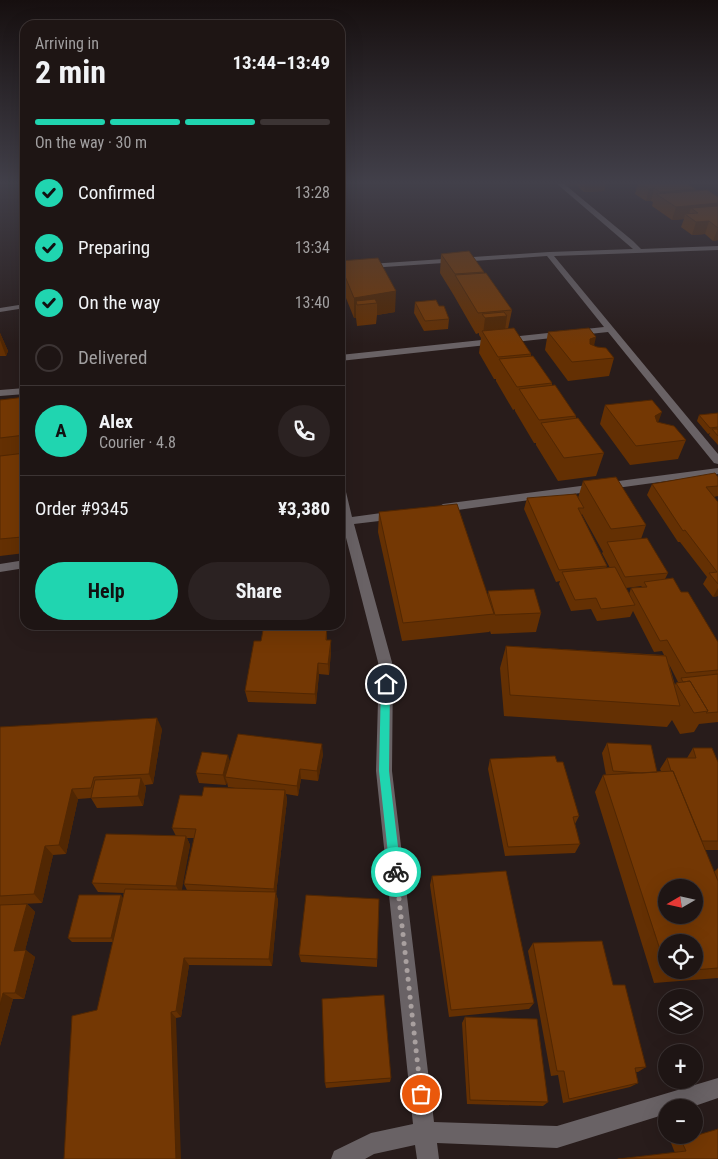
<!DOCTYPE html>
<html lang="en">
<head>
<meta charset="utf-8">
<style>
  :root { --surface:#1e1514; --page:#2b2222; --text:#f1f3f6; --muted:#a19fa0; --line:#3c3434; --accent:#20d5b0 }
  body { margin:0; font-family:"Roboto Condensed",sans-serif; background:var(--page); color:var(--text); height:100vh; display:flex; flex-direction:column; font-size:19px; white-space:nowrap }
  * { box-sizing:border-box; margin:0 }
  p { font-size:16px; color:var(--muted) }
  .icon { flex:none; width:28px; height:28px; fill:none; stroke:currentColor; stroke-width:2; stroke-linecap:round; stroke-linejoin:round }
  .map { position:relative; flex:1; overflow:hidden }
  .panel { position:absolute; left:20px; top:20px; width:325px; height:610px; display:flex; flex-direction:column; background:var(--surface); border-radius:15px; box-shadow:0 5px 20px #0002,0 0 0 1px var(--line) }
  .panel>* { flex:none }
  .needle { width:32px; rotate:261deg }
  .controls { position:absolute; left:658px; top:879px; display:grid; gap:10px }
  .controls a { display:grid; place-items:center; width:45px; height:45px; border-radius:50%; background:var(--surface); box-shadow:0 5px 20px #0002,0 0 0 1px var(--line); font-size:25px }
  .pin { position:absolute; display:grid; place-items:center; width:42px; height:42px; color:#fff; margin:-21px; border:2px solid #fff; border-radius:50%; box-shadow:0 1px 5px #0007 }
  .courier { position:absolute; display:grid; place-items:center; width:50px; height:50px; margin:-25px; border:4px solid #20d5b0; border-radius:50%; background:#fff; color:#222; box-shadow:0 1px 6px #0007 }
  .head em { font-style:normal; font-weight:700 }
  .head div { display:flex; flex-direction:column-reverse }
  .head { display:flex; align-items:center; justify-content:space-between; height:85px; padding:0 15px }
  h1 { font-size:32px; font-weight:700; line-height:38px }
  .bar { display:grid; grid-template-columns:repeat(4,1fr); gap:8px 5px; align-content:center; height:60px; padding:0 15px }
  .bar i { height:6px; border-radius:4px; background:var(--line) }
  .bar .on { background:var(--accent) }
  .bar p { grid-column:span 4 }
  .line { display:flex; align-items:center; gap:12px; padding:0 15px; border-top:1px solid var(--line) }
  .line div { flex:1 }
  .round { display:grid; place-items:center; flex:none; width:52px; height:52px; border-radius:26px; background:var(--page) }
  ol { padding:0 15px; list-style:none }
  li { display:flex; align-items:center; gap:15px; height:55px }
  li p { margin-inline-start:auto }
  li .icon { padding:5px; border-radius:50%; background:var(--accent); color:#111; stroke-width:4 }
  li:last-child { color:var(--muted) }
  li i { width:28px; height:28px; border:2px solid var(--line); border-radius:50% }
  .action { display:flex; gap:10px; margin-top:auto; padding:10px 15px }
  .action a { flex:1; height:58px; border-radius:30px; background:var(--accent); color:#111; font-size:20px; font-weight:700; line-height:58px; text-align:center }
  .action a+a { background:var(--page); color:var(--text) }
  .map>svg:first-child { display:block }
  .lines { fill:none; stroke-linecap:round; stroke-linejoin:round }
  .street { fill:#696265; fill-rule:evenodd }
  .wall { fill:#643003; fill-rule:evenodd }
  .shaded-wall { fill:#512703 }
  .building { fill:#743804; stroke:#512703; fill-rule:evenodd }
  .route { fill:#20d5b0 }
  .done { stroke:#a9a09f; stroke-width:5; stroke-dasharray:0 9 }
</style>
</head>
<body>
<div class="map">
<svg width="718" height="1159" viewBox="0 0 718 1159">
  <rect width="100%" height="100%" fill="#281c1b"/>
  <g class="lines">
    <path class="street" d="M556,183H563L633,241L641,249L718,246V250L554,256L718,454V464L714,463L608,332L340,361V355L604,327L547,256L340,270V266L549,252L633,249Z
      M25,304V308L0,312V308Z
      M25,388V394L0,396V390Z
      M718,468V474L443,512L437,508L443,504Z
      M340,488L346,492L352,517L396,511L402,515L396,519L354,524L393,666L392,771L434,1122L557,1126L718,1078V1098L689,1108H666V1114L557,1148L437,1143L439,1159H417L415,1145L374,1154L365,1159H331L334,1151L371,1133L413,1124L376,771L379,666L343,526H340Z
      M25,560V568L0,572V564Z"/>
  </g>
  <path class="wall" d="M564,183H606L604,191L584,192L576,185L568,186Z
    M638,183H686L694,191L718,197V240L713,241L705,234L692,235L681,227L684,219L672,220L652,206L653,202L651,201H646L635,194Z
    M441,254L484,272V273L512,310L508,329L531,354V356L552,383V386L576,416V418L604,453L596,476L558,481L536,445V443H534L515,411V409L513,410L496,381V379H494L479,353L481,338L479,335V333L476,334L453,294L440,273Z
    M340,261L395,312L377,315L376,324L357,326L356,318H354L340,283Z
    M415,302L439,306L449,319L448,329L424,331L414,313Z
    M548,332L594,346L614,358L609,376L568,381L545,350Z
    M0,333L8,351L6,356H0Z
    M25,397V553L0,556V400Z
    M605,405L658,422L686,440L678,459L630,465L600,424Z
    M718,413V445L709,435L710,433L708,434L697,421L699,415Z
    M718,477V496L714,497L718,502V596L713,597L703,584L707,577L680,542H678L647,495L652,484Z
    M583,481L646,525L641,539L668,573L665,579L681,592L718,642V722L699,724L694,732L680,734L672,720L667,727L504,716L500,668L506,646L664,655L662,651L654,652L633,611L630,617L597,621L591,609L571,611L559,584L560,581L556,582L524,509L527,498H578ZM582,514L603,552L602,553L610,568H606L607,566L581,515ZM642,586L641,587L631,588L629,594L626,588ZM669,664L678,682L676,683L675,685Z
    M379,512L488,596V591L541,613L536,632L491,634L490,631L489,632L402,641L378,532Z
    M327,625V640H331V651L329,675L319,674L316,704L248,702L245,691L261,641Z
    M0,727L162,729L153,784L145,785L146,788L143,806L97,808L91,798L78,799L66,854L53,855L42,903L0,905Z
    M607,743L657,772L661,771L660,769L667,758H687L693,748L718,762V850H705L714,872L718,868V978L654,983L595,792L603,775H606L602,753ZM666,942H694V970H666Z
    M323,754L318,781L301,779L298,796L286,794L287,800L276,894L278,900L272,966L189,965L181,1017L176,1018L97,1010L113,942H72L68,938L121,895L123,899L124,893L98,892L92,883L176,836L172,828L202,796L235,788L228,787L227,782L226,785L199,783L196,773L230,762ZM187,838H194L184,884L187,890H181L190,845Z
    M490,759L557,762L579,816L575,824L580,844L575,853L505,856L488,769Z
    M432,876L534,1003L529,1009L449,1017L430,885Z
    M379,899L377,967L301,962L299,955Z
    M27,904L35,912L25,950L35,957L24,999H13L0,1046V905Z
    M533,943L613,985L646,1067L638,1072H636L638,1083L630,1087L563,1103L558,1075L551,1076L528,951Z
    M465,1017L548,1102L543,1106L467,1104L462,1023Z
    M391,1078L390,1082L326,1088L325,1083Z
    M718,1129V1159H616L675,1153L671,1143Z"/>
  <path class="shaded-wall" d="M568,183H576V185L568,186Z
    M594,183H606L604,191L584,192L586,184Z
    M654,188L651,201H646L649,189Z
    M695,189L691,201L659,196L660,192Z
    M718,203V215L698,213L691,208L688,217L685,214L684,219L672,220L676,207Z
    M709,221L705,234L692,235L696,222Z
    M718,228V240L713,241Z
    M396,291L395,312L377,315V303L356,301V318H354V298Z
    M507,316L504,337L483,334L485,318Z
    M0,333L8,351L6,356L0,340Z
    M596,337L592,355L586,357L590,339Z
    M662,412L655,431V416Z
    M25,457V480L22,473Z
    M25,520V543L22,537Z
    M718,588V596L713,597Z
    M331,640V651L329,675L328,664Z
    M318,663L319,674L316,704L315,694Z
    M157,718L162,729L153,784L149,774Z
    M322,744L323,754L318,781L317,771Z
    M228,755L231,765L225,777L227,782L226,785L223,775Z
    M300,769L301,779L298,796L297,786Z
    M141,778L146,788L143,806L138,796Z
    M72,789L78,799L66,854L59,845Z
    M285,790L287,800L276,894L278,900L272,966L269,959L275,896L274,889Z
    M186,836L190,845L181,895L176,886Z
    M45,846L53,855L42,903L34,894Z
    M121,895L124,900L114,942L111,938Z
    M27,904L35,912L23,958L14,951Z
    M26,950L35,957L24,999L15,993Z
    M184,958L189,965L181,1017L176,1011Z
    M3,993L13,999L0,1046V1005Z
    M171,1012L176,1018L181,1159H176Z"/>
  <path class="building" d="M640,183H686L695,189L660,192L654,188L649,189Z
    M707,190L718,197V203L676,207L656,194Z
    M718,206V228L709,221L696,222L685,214L698,213L691,208Z
    M469,251L484,272L455,274L441,254Z
    M378,258L396,291L354,298L340,264V261Z
    M486,273L512,310L478,313L455,275Z
    M375,299L377,303L357,305L356,301Z
    M436,300L439,306H444L449,319L425,321L415,302Z
    M504,312L507,316L485,318L482,314Z
    M514,328L531,354L498,357L482,331Z
    M589,328L596,337L590,339V344L597,347L606,348L614,358L572,362L548,332Z
    M533,356L552,383L517,387L499,359Z
    M555,385L576,416L539,420L519,389Z
    M25,397V435L0,438V400Z
    M652,400L662,412L655,416L657,422L674,426L686,440L636,446L605,405Z
    M718,413V427L710,428L699,415Z
    M578,418L604,453L564,458L541,423Z
    M712,429H718V436Z
    M25,453L22,473H25V520L22,537L0,539V456Z
    M715,473L718,477V486L706,487L718,502V584L709,573L717,572L685,530L683,531L652,484Z
    M616,477L646,525L611,529L583,481Z
    M576,494L584,508H578L607,566L559,570L527,498Z
    M457,504L494,614L403,623L379,512Z
    M647,538L668,573L625,577L607,542Z
    M615,567L635,605L601,609L596,598L575,600L562,572Z
    M673,578L681,592H688L718,642V670L686,673L667,640L660,641L631,588L647,587L644,582Z
    M534,589L541,613L495,615L488,591Z
    M264,625H327L326,640H331L328,664L318,663L315,694L245,691L254,641H261Z
    M506,646L666,656L680,706L510,695Z
    M718,674V712L706,713L708,711L690,681L683,682L681,678Z
    M690,681L708,711L694,713L676,683Z
    M157,718L149,774L94,777L91,788L72,789L59,845L45,846L34,894L0,896V727Z
    M238,734L322,744L317,771L300,769L297,786L225,777Z
    M607,743L651,745L657,772L642,773L613,771Z
    M693,748H712L718,762V841H702L673,771H671L667,758H696Z
    M202,752L228,755L223,775L196,773Z
    M555,756L557,762H563L579,816L573,817L580,844L508,847L490,759Z
    M673,771L718,881V968L694,970V942H666V968L603,775ZM666,888H694V915H666Z
    M141,778L138,796L91,798L95,780Z
    M204,787L285,790L274,889L184,884L196,829L172,828L180,795L202,796Z
    M106,834L186,836L176,886L92,883Z
    M506,871L534,1003L451,1010L432,876Z
    M125,889L276,892L269,959L184,958L176,1011L171,1012L176,1159H64L72,1016L97,1010Z
    M79,895H121L111,938H68Z
    M306,895L379,899L377,959L299,955Z
    M27,904L14,951L26,950L15,993H3L0,1005V905Z
    M602,941L613,985H625L646,1067L635,1068L638,1083L569,1099L564,1071H557L533,943Z
    M667,970H688L667,972Z
    M384,995L391,1078L325,1083L322,999Z
    M465,1017L537,1019L548,1102L470,1100Z
    M718,1129V1159H618L686,1151L681,1140Z"/>
  <linearGradient id="sky" x2="0" y2="1"><stop stop-color="#160f0f"/><stop offset="0.53" stop-color="#42404a"/><stop offset="1" stop-color="#42404a" stop-opacity="0"/></linearGradient>
  <rect width="718" height="345" fill="url(#sky)"/>
  <path class="route" d="M386,680L390,684L389,771L401,872L396,877L390,872L379,771L381,684Z"/>
  <g class="lines">
    <path class="done" d="M396,872L421,1094"/>
  </g>
</svg>
<div class="controls">
<a><svg class="needle" viewBox="-14 -14 28 28"><path d="M0-13l5 13h-10z" fill="#e53935"/><path d="M0 13l5-13h-10z" fill="#a19fa0"/></svg></a>
<a><svg class="icon" aria-label="locate" viewBox="0 0 24 24"><circle cx="12" cy="12" r="6"/><path d="M12 2v4M12 18v4M2 12h4M18 12h4"/></svg></a>
<a><svg class="icon" aria-label="layers" viewBox="0 0 24 24"><path d="M12 4l9 5-9 5-9-5zM3 14l9 5 9-5"/></svg></a>
<a>+</a>
<a>−</a>
</div>
<div class="pin" style="left:421px;top:1094px;background:#ea580c"><svg class="icon" aria-label="bag" viewBox="0 0 24 24"><path d="M5 8h14l-1 12H6zM9 8a3 3 0 0 1 6 0"/></svg></div>
<div class="pin" style="left:386px;top:684px;background:#1f2937"><svg class="icon" aria-label="home" viewBox="0 0 24 24"><path d="M3 11l9-7 9 7M6 9v11h12V9"/></svg></div>
<div class="courier" style="left:396px;top:872px"><svg class="icon" aria-label="bike" viewBox="0 0 24 24"><circle cx="6" cy="16" r="4"/><circle cx="18" cy="16" r="4"/><path d="M6 16l4-8h5l3 8M10 8l3 8H6M13 5h3"/></svg></div>
<section class="panel">
<div class="head"><div><h1>2 min</h1><p>Arriving in</p></div><em>13:44–13:49</em></div>
<div class="bar"><i class="on"></i><i class="on"></i><i class="on"></i><i></i><p>On the way · 30 m</p></div>
<ol>
<li><svg class="icon" aria-label="check" viewBox="0 0 24 24"><path d="M5 12l5 5 9-10"/></svg>Confirmed<p>13:28</p></li>
<li><svg class="icon" aria-label="check" viewBox="0 0 24 24"><path d="M5 12l5 5 9-10"/></svg>Preparing<p>13:34</p></li>
<li><svg class="icon" aria-label="check" viewBox="0 0 24 24"><path d="M5 12l5 5 9-10"/></svg>On the way<p>13:40</p></li>
<li><i></i>Delivered</li>
</ol>
<div class="line" style="height:90px"><b class="round" style="background:var(--accent);color:#111">A</b><div><b>Alex</b><p>Courier · 4.8</p></div><a class="round"><svg class="icon" aria-label="phone" viewBox="0 0 24 24"><path d="M5 4h4l2 5-3 2q2 4 5 5l2-3 5 2v4C11 20 4 13 5 4z"/></svg></a></div>
<div class="line" style="height:65px"><div>Order #9345</div><b>¥3,380</b></div>
<div class="action"><a>Help</a><a>Share</a></div>
</section>
</div>
</body>
</html>
